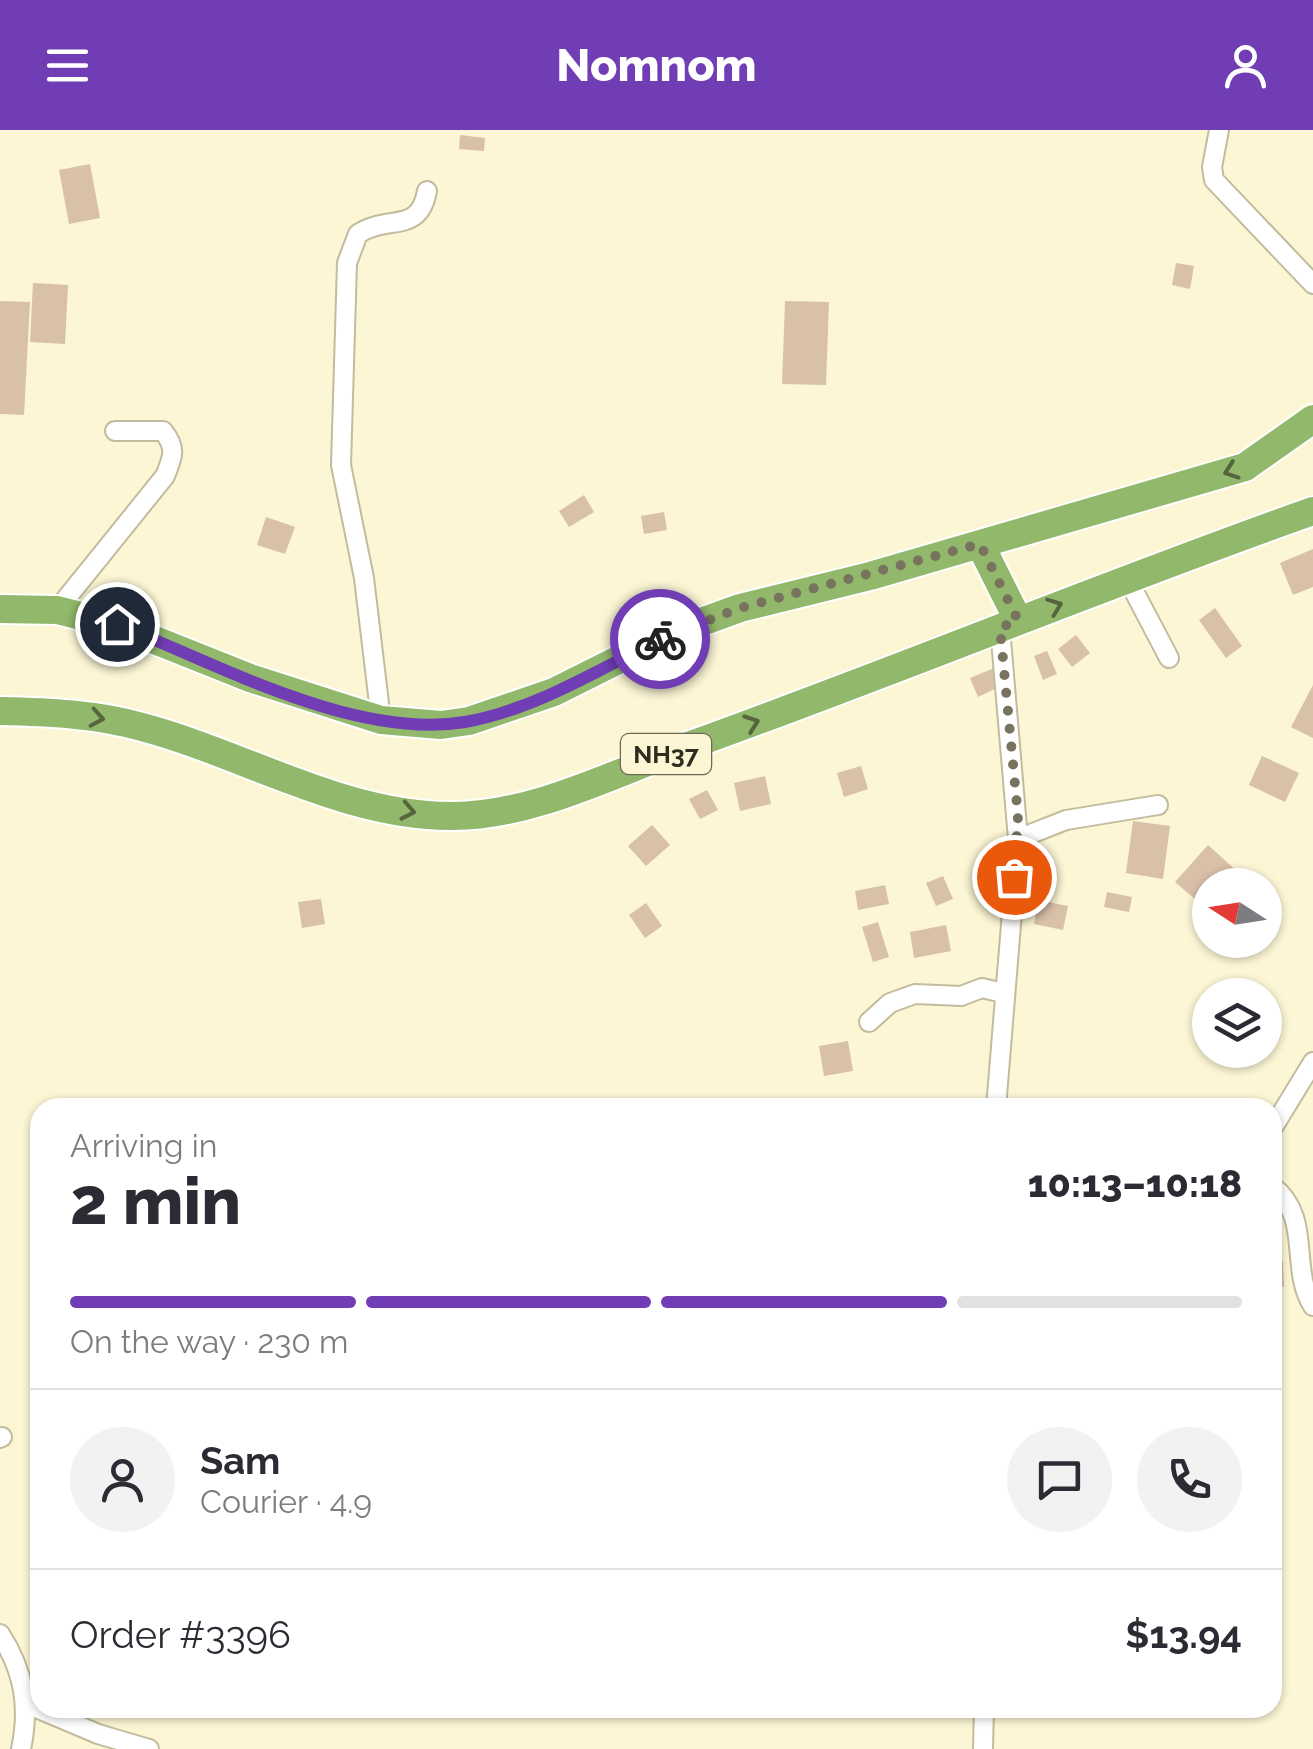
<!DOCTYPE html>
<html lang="en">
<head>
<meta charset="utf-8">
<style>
  :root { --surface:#fff; --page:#f2f2f3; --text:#2b2b33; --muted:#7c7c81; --line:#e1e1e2; --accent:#713db4 }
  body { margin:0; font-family:Raleway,sans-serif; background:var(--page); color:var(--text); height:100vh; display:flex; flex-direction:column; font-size:38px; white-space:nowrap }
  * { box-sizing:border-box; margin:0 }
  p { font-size:32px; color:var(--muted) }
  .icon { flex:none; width:55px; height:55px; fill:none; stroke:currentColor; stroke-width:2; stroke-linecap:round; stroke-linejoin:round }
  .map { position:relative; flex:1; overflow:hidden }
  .side { position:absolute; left:30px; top:968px; width:1252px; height:620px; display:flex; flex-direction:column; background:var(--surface); border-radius:30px; box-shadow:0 2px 8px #0004 }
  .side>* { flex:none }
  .needle { width:65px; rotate:282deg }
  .buttons { position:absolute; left:1192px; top:738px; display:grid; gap:20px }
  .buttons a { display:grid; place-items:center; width:90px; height:90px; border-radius:50%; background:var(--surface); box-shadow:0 2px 8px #0004; font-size:50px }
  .pin { position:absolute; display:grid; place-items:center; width:85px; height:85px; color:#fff; margin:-42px; border:5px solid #fff; border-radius:50%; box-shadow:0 2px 10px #0007 }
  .courier { position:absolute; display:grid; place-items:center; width:100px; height:100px; margin:-50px; border:8px solid #713db4; border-radius:50%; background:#fff; color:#222; box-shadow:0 2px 12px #0007 }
  .head em { font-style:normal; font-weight:800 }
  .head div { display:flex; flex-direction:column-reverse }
  .head { display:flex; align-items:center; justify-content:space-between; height:170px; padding:0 40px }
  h1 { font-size:65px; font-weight:800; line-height:75px }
  .bar { display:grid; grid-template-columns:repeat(4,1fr); gap:15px 10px; align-content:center; height:120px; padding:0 40px }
  .bar i { height:12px; border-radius:8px; background:var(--line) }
  .bar .active { background:var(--accent) }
  .bar p { grid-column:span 4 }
  .line { display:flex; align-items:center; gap:25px; padding:0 40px; border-top:2px solid var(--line) }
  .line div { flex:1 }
  .round { display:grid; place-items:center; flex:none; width:105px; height:105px; border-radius:52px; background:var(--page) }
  header { display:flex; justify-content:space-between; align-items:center; height:130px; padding:0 40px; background:var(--accent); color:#fff; font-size:45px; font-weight:800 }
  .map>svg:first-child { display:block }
  .building { fill:#d9c0a8 }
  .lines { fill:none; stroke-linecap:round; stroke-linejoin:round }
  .minor-casing { stroke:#c2bc9d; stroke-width:22 }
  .highway-casing { stroke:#fff; stroke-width:32 }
  .minor { stroke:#fff; stroke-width:18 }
  .highway { stroke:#92b86b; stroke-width:28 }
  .oneway { stroke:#57653e }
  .done { stroke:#77735f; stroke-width:10; stroke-dasharray:0 18 }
  .route { stroke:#713db4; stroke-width:12 }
  .labels { text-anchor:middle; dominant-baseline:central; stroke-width:8; stroke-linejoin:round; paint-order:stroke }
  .shield { fill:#fcf6d5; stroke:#6c6956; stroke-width:2.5 }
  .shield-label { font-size:25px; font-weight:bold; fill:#2f2d20 }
</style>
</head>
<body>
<header><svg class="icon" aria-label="menu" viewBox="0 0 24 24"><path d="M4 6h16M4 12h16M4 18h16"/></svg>Nomnom<svg class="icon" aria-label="person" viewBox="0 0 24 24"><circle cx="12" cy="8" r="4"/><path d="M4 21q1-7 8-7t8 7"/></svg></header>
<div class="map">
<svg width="1313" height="1619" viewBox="0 0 1313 1619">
  <rect width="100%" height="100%" fill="#fcf6d5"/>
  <path class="building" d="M460,5L485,8L484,21L459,19Z
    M90,34L100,88L69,94L59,40Z
    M1176,133L1194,136L1190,159L1172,155Z
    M33,153L68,155L65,214L30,212Z
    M0,171L30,172L24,285L0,284Z
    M785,171L829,172L826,255L782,254Z
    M584,365L594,382L569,397L559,381Z
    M664,382L667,400L644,404L641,386Z
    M266,387L295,397L285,424L257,415Z
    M1313,419V457L1293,465L1280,433Z
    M1215,478L1242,516L1226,528L1199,490Z
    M1076,505L1090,523L1072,537L1058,519Z
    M1047,521L1057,544L1043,550L1034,526Z
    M994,538L1001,556L978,567L970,548Z
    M1313,555V608L1291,597Z
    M1262,626L1299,643L1285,672L1249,655Z
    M861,636L868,659L844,667L837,643Z
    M765,646L771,674L740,681L734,653Z
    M707,660L718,680L700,689L689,669Z
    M1133,691L1170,696L1163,749L1126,743Z
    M652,695L670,715L646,736L628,716Z
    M1208,715L1249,752L1210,755V782L1175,752Z
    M977,727H1007V747L977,748Z
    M943,746L953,769L936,776L926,753Z
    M885,755L889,774L858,780L855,761Z
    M1107,762L1132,767L1129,782L1104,777Z
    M321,769L325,794L302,798L298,772Z
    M1039,770L1068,776L1063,800L1034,794Z
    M646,773L662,796L645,808L629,785Z
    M878,792L889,827L873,832L862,797Z
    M946,795L951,821L914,828L910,802Z
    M848,911L853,941L824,946L819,916Z
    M1283,1131L1284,1157L1272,1158V1132Z"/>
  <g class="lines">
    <g class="minor-casing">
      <path id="minor" d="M1219,0L1212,37L1214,50L1313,154
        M1127,448L1169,528
        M57,480L165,346C173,327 177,318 163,301H115
        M381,590L364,448L341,335L347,133L358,104C388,84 419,105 427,61
        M1018,709L1066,690L1158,675
        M869,892L890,873L915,864L961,866L982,858L1003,863
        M996,978L1018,709L1000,498
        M1272,999L1313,932
        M1272,1056C1313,1087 1289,1139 1313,1176
        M0,1308L2,1307
        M0,1504C24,1541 30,1577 21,1619
        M27,1574L98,1604L149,1619
        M983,1619L984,1578"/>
    </g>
    <g class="highway-casing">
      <path id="highway" d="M980,414L1018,490
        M0,479L57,480L117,495L250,548L381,590L441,595L469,591L554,562L674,502L740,478L870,446L1245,337L1313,289
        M0,581C48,582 96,584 142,597C244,624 345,687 453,686C533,686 617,642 691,615C899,540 1104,455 1313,381"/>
    </g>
    <use href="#minor" class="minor"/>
    <use href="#highway" class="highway"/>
  </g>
  <defs><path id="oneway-chevron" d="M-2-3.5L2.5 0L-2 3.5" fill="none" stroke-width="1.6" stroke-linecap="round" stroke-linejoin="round" transform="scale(2.5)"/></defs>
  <g class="oneway">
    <use href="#oneway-chevron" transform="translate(1231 341) rotate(161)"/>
    <use href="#oneway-chevron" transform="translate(1055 476) rotate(-21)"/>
    <use href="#oneway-chevron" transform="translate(97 588) rotate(10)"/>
    <use href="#oneway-chevron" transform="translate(752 593) rotate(-20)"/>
    <use href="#oneway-chevron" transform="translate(408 681) rotate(11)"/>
  </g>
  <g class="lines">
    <path class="done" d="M660,509L740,478L980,414L1018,490L1000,498L1018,686L1014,747"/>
    <path class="route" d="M117,494C216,534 356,610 465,592C533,580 599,540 660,509"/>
  </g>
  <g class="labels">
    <rect class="shield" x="621" y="604" width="90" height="40" rx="8"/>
    <g class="shield-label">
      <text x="666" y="624">NH37</text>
    </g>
  </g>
</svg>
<div class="buttons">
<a><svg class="needle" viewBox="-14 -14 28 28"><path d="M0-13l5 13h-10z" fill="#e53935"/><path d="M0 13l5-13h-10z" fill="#7c7c81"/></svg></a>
<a><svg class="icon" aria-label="layers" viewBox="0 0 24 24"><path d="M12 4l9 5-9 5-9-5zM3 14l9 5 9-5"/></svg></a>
</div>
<div class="pin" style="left:1014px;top:747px;background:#ea580c"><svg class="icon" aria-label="bag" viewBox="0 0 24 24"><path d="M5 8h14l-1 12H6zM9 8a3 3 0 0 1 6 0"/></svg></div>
<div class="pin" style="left:117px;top:494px;background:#1f2937"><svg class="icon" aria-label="home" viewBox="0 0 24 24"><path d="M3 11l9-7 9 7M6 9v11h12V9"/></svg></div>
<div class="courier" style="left:660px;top:509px"><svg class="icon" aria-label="bike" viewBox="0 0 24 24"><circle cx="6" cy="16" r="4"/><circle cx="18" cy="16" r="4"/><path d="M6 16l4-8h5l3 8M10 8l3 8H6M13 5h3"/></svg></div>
<section class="side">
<div class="head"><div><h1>2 min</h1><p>Arriving in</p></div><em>10:13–10:18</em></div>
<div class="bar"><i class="active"></i><i class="active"></i><i class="active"></i><i></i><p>On the way · 230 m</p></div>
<div class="line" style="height:180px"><a class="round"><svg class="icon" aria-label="person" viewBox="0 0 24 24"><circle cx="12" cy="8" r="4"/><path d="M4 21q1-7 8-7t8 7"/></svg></a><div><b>Sam</b><p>Courier · 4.9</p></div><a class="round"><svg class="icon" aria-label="chat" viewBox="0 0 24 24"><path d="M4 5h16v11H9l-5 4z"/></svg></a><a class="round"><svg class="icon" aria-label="phone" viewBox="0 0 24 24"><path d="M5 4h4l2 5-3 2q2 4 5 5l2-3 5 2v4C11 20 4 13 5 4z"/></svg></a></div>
<div class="line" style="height:130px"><div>Order #3396</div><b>$13.94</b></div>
</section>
</div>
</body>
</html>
